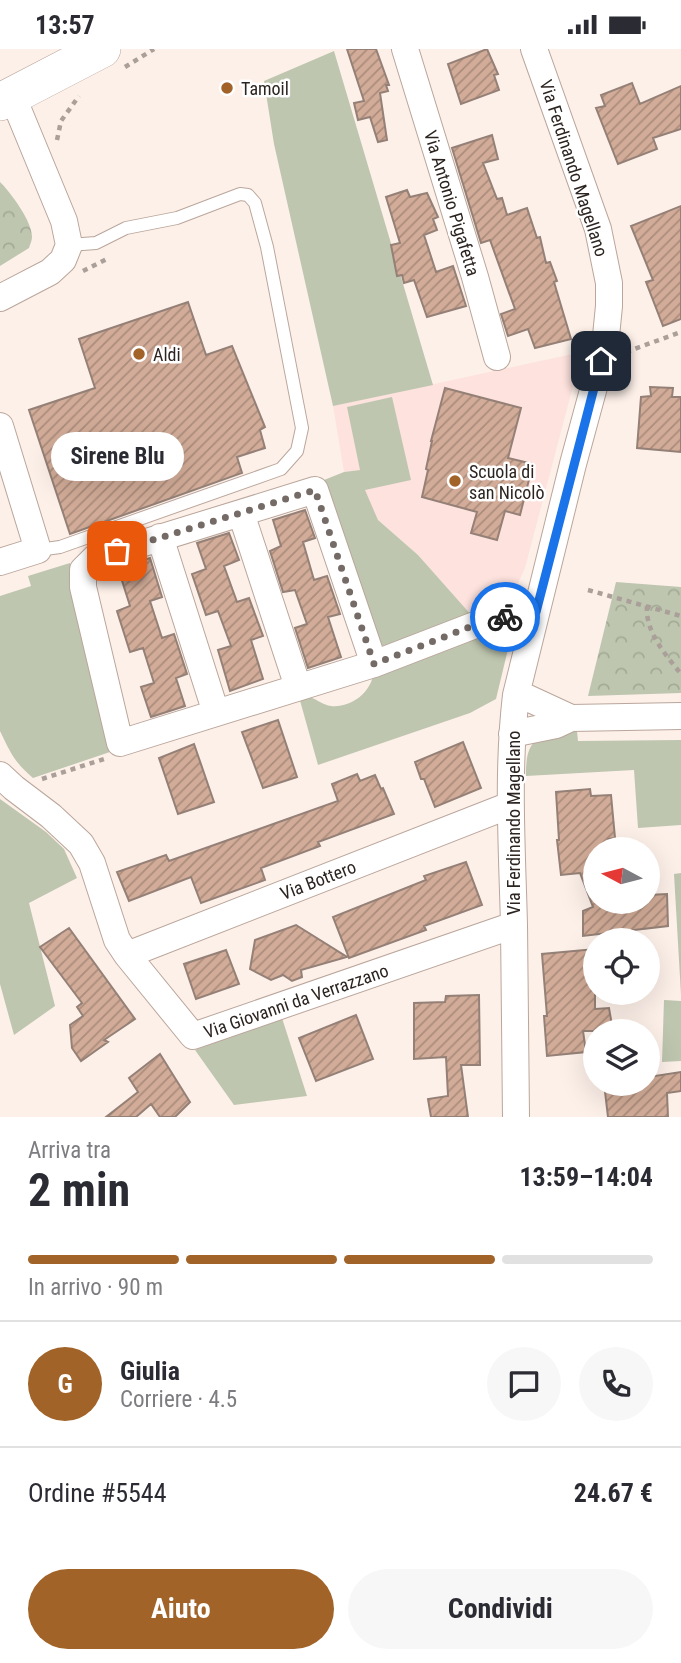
<!DOCTYPE html>
<html lang="it">
<head>
<meta charset="utf-8">
<style>
  :root { --surface:#fff; --page:#f7f7f7; --text:#2b2b33; --muted:#7c7c81; --line:#e1e1e2; --accent:#a16328 }
  body { margin:0; font-family:"Roboto Condensed",sans-serif; background:var(--page); color:var(--text); height:100vh; display:flex; flex-direction:column; font-size:26px; white-space:nowrap }
  * { box-sizing:border-box; margin:0 }
  p { font-size:23px; color:var(--muted) }
  .icon { flex:none; width:38px; height:38px; fill:none; stroke:currentColor; stroke-width:2; stroke-linecap:round; stroke-linejoin:round }
  .map { position:relative; height:1068px; overflow:hidden }
  .details { display:flex; flex-direction:column; background:var(--surface); flex:1 }
  .details>* { flex:none }
  .needle { width:46px; rotate:277deg }
  .buttons { position:absolute; left:583px; top:788px; display:grid; gap:14px }
  .buttons a { display:grid; place-items:center; width:77px; height:77px; border-radius:50%; background:var(--surface); box-shadow:0 7px 28px #0002; font-size:35px }
  .pin { position:absolute; display:grid; place-items:center; width:60px; height:60px; color:#fff; margin:-30px; border-radius:14px; box-shadow:0 4px 10px #0006 }
  .courier { position:absolute; display:grid; place-items:center; width:70px; height:70px; margin:-35px; border:5px solid #1a73e8; border-radius:50%; background:#fff; color:#222; box-shadow:0 2px 9px #0007 }
  .bubble { position:absolute; height:49px; border-radius:24px; background:var(--surface); box-shadow:0 7px 28px #0002; font-size:23px; font-weight:700; line-height:49px; text-align:center }
  .headline em { font-style:normal; font-weight:700 }
  .headline div { display:flex; flex-direction:column-reverse }
  .headline { display:flex; align-items:center; justify-content:space-between; height:119px; padding:0 28px }
  h1 { font-size:46px; font-weight:700; line-height:52px }
  .bar { display:grid; grid-template-columns:repeat(4,1fr); gap:10px 7px; align-content:center; height:84px; padding:0 28px }
  .bar i { height:9px; border-radius:5px; background:var(--line) }
  .bar .active { background:var(--accent) }
  .bar p { grid-column:span 4 }
  .line { display:flex; align-items:center; gap:18px; padding:0 28px; border-top:2px solid var(--line) }
  .line div { flex:1 }
  .round { display:grid; place-items:center; flex:none; width:74px; height:74px; border-radius:37px; background:var(--page) }
  .primary-button { display:flex; gap:14px; margin-top:auto; padding:14px 28px }
  .primary-button a { flex:1; height:80px; border-radius:42px; background:var(--accent); color:#fff; font-size:28px; font-weight:700; line-height:80px; text-align:center }
  .primary-button a+a { background:var(--page); color:var(--text) }
  .status { display:flex; justify-content:space-between; align-items:center; height:49px; padding:0 35px; background:var(--surface); direction:ltr }
  .status svg { height:19px; fill:currentColor }
  .map>svg:first-child { display:block }
  .education { fill:#fde2dd }
  .green { fill:#bec6af }
  .park { fill:url(#park-crowns) }
  .building { fill:url(#building-hatch); stroke:#948076; stroke-width:2 }
  .lines { fill:none; stroke-linecap:round; stroke-linejoin:round }
  .service-casing { stroke:#baa69b; stroke-width:14 }
  .minor-casing { stroke:#baa69b; stroke-width:28 }
  .secondary-casing { stroke:#baa69b; stroke-width:38 }
  .path { stroke:#aa9f99; stroke-width:4.5; stroke-dasharray:5 5; stroke-linecap:butt }
  .service { stroke:#fff; stroke-width:12 }
  .minor { stroke:#fff; stroke-width:26 }
  .secondary { stroke:#fff; stroke-width:37 }
  .done { stroke:#756b66; stroke-width:7; stroke-dasharray:0 12.6 }
  .route { stroke:#1a73e8; stroke-width:9 }
  .poi-dot { fill:#a16328; stroke:#fff; stroke-width:2.5 }
  .labels { text-anchor:middle; dominant-baseline:central; stroke-width:5; stroke-linejoin:round; paint-order:stroke }
  .poi-label { font-size:18px; fill:#2c2420; stroke:#fff; text-anchor:start }
  .street-label { font-size:18px; fill:#2c2420; stroke:#fff }
</style>
</head>
<body>
<div class="status"><b>13:57</b><svg viewBox="0 0 49 12"><path d="M0 12V9h3v3zM5 12V6h3v6zM10 12V3h3v9zM15 12V0h3v12zM26 1h20v11H26zM47 4h2v5h-2z"/></svg></div>
<div class="map">
<svg width="681" height="1068" viewBox="0 0 681 1068">
  <defs>
    <pattern id="park-crowns" width="20" height="18" patternUnits="userSpaceOnUse" patternTransform="scale(1.75)"><rect width="20" height="18" fill="#bec6af"/><path d="M2 6a3 3 0 1 1 6 0M12 15a3 3 0 1 1 6 0" fill="none" stroke="#a3aa96"/></pattern>
    <pattern id="building-hatch" width="6" height="6" patternUnits="userSpaceOnUse" patternTransform="scale(1.75)"><rect width="6" height="6" fill="#d2ac98"/><path d="M-1 1l2-2M0 6l6-6M5 7l2-2" fill="none" stroke="#ab8c7c"/></pattern>
  </defs>
  <rect width="100%" height="100%" fill="#fdf0e9"/>
  <path class="education" d="M582,303L525,519L515,541L473,568L418,506L378,471L364,441L361,421L344,423L333,357Z"/>
  <path class="green" d="M334,2L433,336L333,357L274,95L264,32Z
    M392,348L411,431L365,441L378,471L418,506L473,568L383,598L376,584L324,431L344,423L360,421L347,358Z
    M70,514L110,703L33,729C15,714 10,703 0,682V547L31,537L28,527Z
    M481,579L503,586L509,596L496,650L470,664L318,716L299,648C300,648 310,648 310,648C318,651 323,656 331,657C350,659 369,645 373,627Z
    M577,682L578,692L681,691V776L638,779L634,721L526,727C525,686 542,683 577,682Z
    M0,750L46,783L64,800L77,829L29,854L55,957L14,986L0,935Z
    M681,824V946L674,825Z
    M664,951L681,952V1012L662,1013Z
    M282,969L307,1047L234,1056L195,1001Z"/>
  <path class="park" d="M0,133C11,144 32,172 32,188C32,192 30,195 29,199L0,217Z
    M616,533L681,538V644L588,647Z"/>
  <path class="building" d="M347,0H376L389,36H386L388,42L380,44L387,91L378,93L370,68L358,71L354,54L364,52Z
    M487,0L498,25L494,26L499,41L461,55L448,15Z
    M632,34L640,55L681,37V80L653,89L657,100L618,115L596,59L605,57L601,46Z
    M492,86L498,110L483,114L497,150L502,149L507,166L527,159L537,189L540,188L546,214L550,213L557,232L554,233L571,290L535,299L528,280L508,287L501,265L515,260L490,191L481,194L452,99Z
    M407,141L410,148L427,144L438,168L433,170L437,181L424,186L436,223L453,217L466,257L427,268L414,231L404,234L402,226L397,227L391,196L400,194L386,148Z
    M681,157V270L663,277L646,233L653,231L631,177Z
    M188,253L206,306L232,297L265,378L260,381L265,399L237,408L242,424L70,485L29,361L95,339L79,290Z
    M650,338L673,339L672,348H681V403L637,399L641,348L651,347Z
    M445,339L521,359L508,409L533,415L520,466L505,462L497,491L471,484L477,463L422,448L428,421L426,420L432,392H431Z
    M305,461L315,489L303,493L314,531L327,527L340,565L328,568L341,608L308,619L295,579L307,575L295,541L283,543L270,502L281,497L273,471Z
    M229,484L239,511L224,517L237,553L249,549L263,587L251,591L263,630L230,642L218,601L231,597L218,562L206,566L192,525L206,520L197,494Z
    M150,509L162,548L150,552L162,589L174,585L187,625L176,629L185,657L151,668L141,638L154,634L143,599L130,603L117,562L130,557L118,519Z
    M278,671L297,728L263,739L242,683Z
    M463,693L481,739L435,758L424,730H421L415,713Z
    M194,695L214,753L178,765L159,709Z
    M357,725L360,732L375,726L381,740L383,739L394,765L318,793L320,797L261,819L265,831L201,854L191,828L129,852L117,823L166,806L169,812L338,752L332,735Z
    M590,740L591,747L611,746L615,789L608,790V800H595V852H648V846L667,845L668,877L583,887V862L593,858L580,824L561,826L557,791H559L556,743Z
    M466,813L482,856L424,877L426,881L349,909L333,868L426,831L424,827Z
    M296,876L347,908L301,921L302,928L292,932L283,926L271,931L250,920L255,891Z
    M69,879L135,970L104,991L108,993L81,1012L72,999L70,976L83,967L77,958L82,954L40,898Z
    M595,900V960L609,959L613,982H583L586,1003L547,1007L544,967H547L542,905Z
    M226,901L239,935L196,950L184,915Z
    M479,946L480,1016H461L468,1068H431L428,1050L448,1047L446,1008L414,1010V954L445,953L446,947Z
    M356,966L373,1010L316,1032L299,989Z
    M160,1005L190,1053L175,1068H160L151,1055L136,1068H106L138,1043L129,1029Z
    M681,1023V1042L667,1044L668,1068H608L604,1034H648V1028Z"/>
  <g class="lines">
    <g class="service-casing">
      <path id="service" d="M38,501L60,498L281,420L297,402L302,379L267,198L255,154L248,146L240,145L177,169L126,179L96,194L69,196"/>
    </g>
    <g class="minor-casing">
      <path id="minor" d="M405,0L475,228L497,308
        M0,249L50,223L63,211L69,196L64,172L12,46
        M0,377L38,501L0,513
        M241,464L298,638
        M160,488L216,664
        M374,615L315,441L95,509L83,521V538L120,694L374,615L488,571L536,563
        M517,644L571,669L681,667
        M512,685L556,676L571,669
        M0,726L14,739L51,767L81,795L92,814L117,891L127,906L193,987L514,876
        M127,906L510,756
        M516,1068C515,1004 515,940 514,876C512,798 507,723 516,646L573,415L601,312L606,287L609,257V234L598,180L534,0"/>
    </g>
    <g class="secondary-casing">
      <path id="secondary" d="M0,53L102,0"/>
    </g>
    <path class="path" d="M125,18L154,0
      M57,91L61,72L79,47
      M83,222L107,210
      M626,303L681,283
      M588,541L681,567
      M647,557C645,583 666,606 681,625
      M42,730L104,710"/>
    <use href="#service" class="service"/>
    <use href="#minor" class="minor"/>
    <use href="#secondary" class="secondary"/>
  </g>
  <g class="lines">
    <path class="done" d="M117,502L315,441L374,615L488,571L505,568"/>
    <path class="route" d="M505,568L536,563L601,312"/>
  </g>
  <g class="poi-dot">
    <circle cx="227" cy="39" r="7"/>
    <circle cx="139" cy="305" r="7"/>
    <circle cx="455" cy="432" r="7"/>
  </g>
  <g class="labels">
    <g class="poi-label">
      <text x="241" y="39">Tamoil</text>
      <text x="153" y="305">Aldi</text>
      <text x="469" y="422">Scuola di<tspan x="469" dy="21">san Nicolò</tspan></text>
    </g>
    <g class="street-label">
      <text transform="translate(574 119) rotate(72)">Via Ferdinando Magellano</text>
      <text transform="translate(452 154) rotate(73)">Via Antonio Pigafetta</text>
      <text transform="translate(513 774) rotate(-90)">Via Ferdinando Magellano</text>
      <text transform="translate(318 831) rotate(-21)">Via Bottero</text>
      <text transform="translate(296 952) rotate(-19)">Via Giovanni da Verrazzano</text>
    </g>
  </g>
</svg>
<div class="buttons">
<a><svg class="needle" viewBox="-14 -14 28 28"><path d="M0-13l5 13h-10z" fill="#e53935"/><path d="M0 13l5-13h-10z" fill="#7c7c81"/></svg></a>
<a><svg class="icon" aria-label="locate" viewBox="0 0 24 24"><circle cx="12" cy="12" r="6"/><path d="M12 2v4M12 18v4M2 12h4M18 12h4"/></svg></a>
<a><svg class="icon" aria-label="layers" viewBox="0 0 24 24"><path d="M12 4l9 5-9 5-9-5zM3 14l9 5 9-5"/></svg></a>
</div>
<div class="pin" style="left:117px;top:502px;background:#ea580c"><svg class="icon" aria-label="bag" viewBox="0 0 24 24"><path d="M5 8h14l-1 12H6zM9 8a3 3 0 0 1 6 0"/></svg></div>
<div class="pin" style="left:601px;top:312px;background:#1f2937"><svg class="icon" aria-label="home" viewBox="0 0 24 24"><path d="M3 11l9-7 9 7M6 9v11h12V9"/></svg></div>
<div class="courier" style="left:505px;top:568px"><svg class="icon" aria-label="bike" viewBox="0 0 24 24"><circle cx="6" cy="16" r="4"/><circle cx="18" cy="16" r="4"/><path d="M6 16l4-8h5l3 8M10 8l3 8H6M13 5h3"/></svg></div>
<div class="bubble" style="left:51px;top:383px;width:133px">Sirene Blu</div>
</div>
<section class="details">
<div class="headline"><div><h1>2 min</h1><p>Arriva tra</p></div><em>13:59–14:04</em></div>
<div class="bar"><i class="active"></i><i class="active"></i><i class="active"></i><i></i><p>In arrivo · 90 m</p></div>
<div class="line" style="height:126px"><b class="round" style="background:var(--accent);color:#fff">G</b><div><b>Giulia</b><p>Corriere · 4.5</p></div><a class="round"><svg class="icon" aria-label="chat" viewBox="0 0 24 24"><path d="M4 5h16v11H9l-5 4z"/></svg></a><a class="round"><svg class="icon" aria-label="phone" viewBox="0 0 24 24"><path d="M5 4h4l2 5-3 2q2 4 5 5l2-3 5 2v4C11 20 4 13 5 4z"/></svg></a></div>
<div class="line" style="height:91px"><div>Ordine #5544</div><b>24.67 €</b></div>
<div class="primary-button"><a>Aiuto</a><a>Condividi</a></div>
</section>
</body>
</html>
